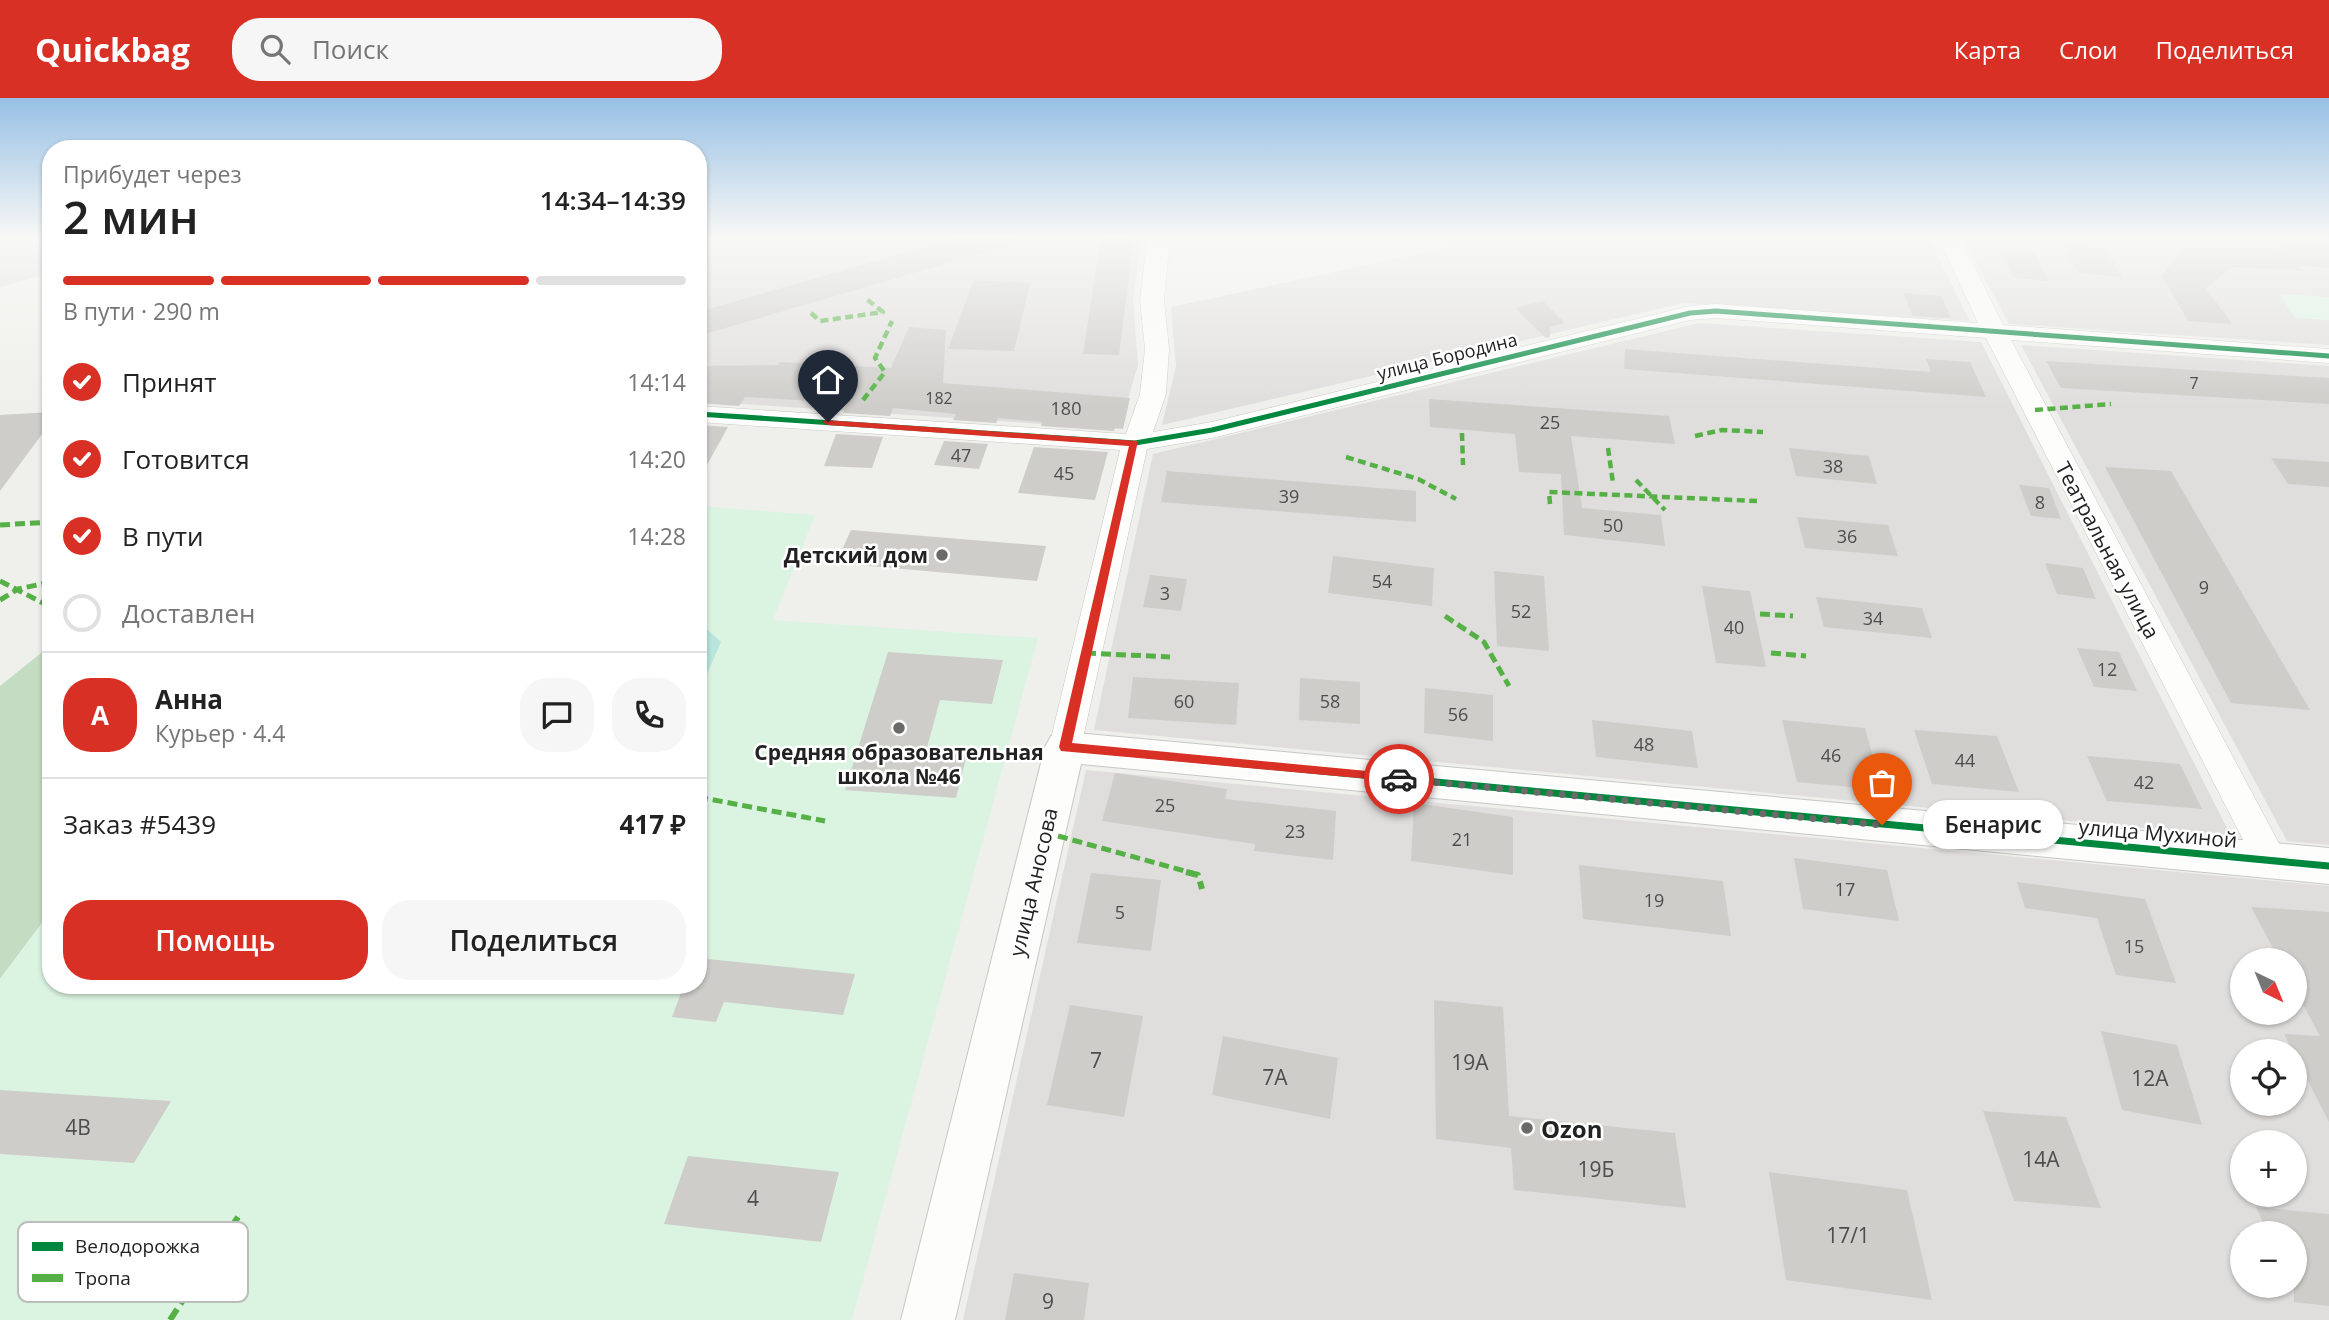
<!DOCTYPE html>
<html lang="ru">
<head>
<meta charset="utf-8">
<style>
  :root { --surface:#fff; --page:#f6f6f6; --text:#222; --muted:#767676; --line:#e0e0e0; --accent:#d93025 }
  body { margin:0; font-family:"Open Sans",sans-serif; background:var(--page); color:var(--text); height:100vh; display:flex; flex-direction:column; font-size:26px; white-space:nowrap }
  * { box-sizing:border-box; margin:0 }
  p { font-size:23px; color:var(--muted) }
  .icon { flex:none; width:38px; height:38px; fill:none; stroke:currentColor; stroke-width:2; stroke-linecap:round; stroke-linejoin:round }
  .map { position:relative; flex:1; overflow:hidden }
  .details { position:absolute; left:42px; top:42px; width:665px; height:854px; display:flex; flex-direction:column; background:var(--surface); border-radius:28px; box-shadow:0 2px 5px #0004 }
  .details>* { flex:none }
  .needle { width:46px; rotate:137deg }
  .tools { position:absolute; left:2230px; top:850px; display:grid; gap:14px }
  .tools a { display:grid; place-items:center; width:77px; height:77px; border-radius:50%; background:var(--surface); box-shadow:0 2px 5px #0004; font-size:35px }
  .pin { position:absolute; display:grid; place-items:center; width:60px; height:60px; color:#fff; margin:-72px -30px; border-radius:50% 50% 50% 0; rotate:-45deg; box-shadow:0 0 7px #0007 }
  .pin .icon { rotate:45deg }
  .courier { position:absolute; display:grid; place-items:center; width:70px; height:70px; margin:-35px; border:5px solid #d93025; border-radius:50%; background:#fff; color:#222; box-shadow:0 2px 9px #0007 }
  .bubble { position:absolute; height:49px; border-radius:24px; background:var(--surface); box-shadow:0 2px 5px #0004; font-size:23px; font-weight:600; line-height:49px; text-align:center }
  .overview em { font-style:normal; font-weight:600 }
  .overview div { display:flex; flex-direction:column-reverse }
  .overview { display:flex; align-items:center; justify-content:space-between; height:119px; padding:0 21px }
  h1 { font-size:46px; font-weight:600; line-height:52px }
  .bar { display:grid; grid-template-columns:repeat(4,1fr); gap:10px 7px; align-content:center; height:84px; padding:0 21px }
  .bar i { height:9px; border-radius:5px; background:var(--line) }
  .bar .selected { background:var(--accent) }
  .bar p { grid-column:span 4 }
  .line { display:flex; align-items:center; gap:18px; padding:0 21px; border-top:2px solid var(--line) }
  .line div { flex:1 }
  .round { display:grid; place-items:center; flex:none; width:74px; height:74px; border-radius:28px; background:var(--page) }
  ol { padding:0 21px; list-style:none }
  li { display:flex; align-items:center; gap:21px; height:77px }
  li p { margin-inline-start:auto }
  li .icon { padding:7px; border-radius:50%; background:var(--accent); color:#fff; stroke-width:4 }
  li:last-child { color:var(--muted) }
  li i { width:38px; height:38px; border:4px solid var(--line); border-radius:50% }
  .primary-button { display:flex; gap:14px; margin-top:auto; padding:14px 21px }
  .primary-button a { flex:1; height:80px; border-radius:28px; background:var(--accent); color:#fff; font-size:28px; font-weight:600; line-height:80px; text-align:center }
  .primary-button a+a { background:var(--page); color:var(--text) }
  header { display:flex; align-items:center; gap:42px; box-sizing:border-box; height:98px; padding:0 35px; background:var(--accent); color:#fff }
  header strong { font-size:33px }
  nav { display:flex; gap:38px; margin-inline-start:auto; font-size:24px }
  .search { width:490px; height:63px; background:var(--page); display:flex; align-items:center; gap:18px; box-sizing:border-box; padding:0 24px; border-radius:28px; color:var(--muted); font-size:26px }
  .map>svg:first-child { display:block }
  .residential { fill:#dfdedc; fill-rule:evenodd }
  .forest { fill:#c4ddc2 }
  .park { fill:#dbf4e2 }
  .pitch { fill:#b8e5de }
  .building { fill:#cecdca }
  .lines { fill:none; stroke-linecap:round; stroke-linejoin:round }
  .minor-casing { stroke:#c7c7c5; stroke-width:1 }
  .tertiary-casing { stroke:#c7c7c5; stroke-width:2 }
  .minor { fill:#fdfdfc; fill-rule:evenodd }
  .tertiary { fill:#fdfdfc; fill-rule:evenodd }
  .quiet-far2 { stroke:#55b145; stroke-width:4.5; stroke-dasharray:8 4.5; stroke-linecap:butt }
  .quiet-far1 { stroke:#55b145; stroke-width:5; stroke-dasharray:10 5; stroke-linecap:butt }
  .quiet { stroke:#55b145; stroke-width:6; stroke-dasharray:13 6; stroke-linecap:butt }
  .cycleway-far1-casing { stroke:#fff; stroke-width:9 }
  .cycleway-casing { stroke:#fff; stroke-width:11 }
  .cycleway-far1 { stroke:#00873e; stroke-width:5 }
  .cycleway { stroke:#00873e; stroke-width:7 }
  .route { fill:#d93025 }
  .done { stroke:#6a6a68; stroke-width:7; stroke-dasharray:0 12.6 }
  .poi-dot { fill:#6a6a68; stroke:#fff; stroke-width:2.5 }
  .labels { text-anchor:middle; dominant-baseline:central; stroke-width:5; stroke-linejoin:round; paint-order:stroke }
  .far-number-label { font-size:16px; fill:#4d4d4c }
  .far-street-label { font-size:18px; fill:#222; stroke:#fff }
  .number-label { font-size:18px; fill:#4d4d4c }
  .street-label { font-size:21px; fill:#222; stroke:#fff }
  .poi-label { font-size:21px; font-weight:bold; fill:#222; stroke:#fff; text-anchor:end }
  .near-number-label { font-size:21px; fill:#4d4d4c }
  .near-poi-label { font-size:24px; font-weight:bold; fill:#222; stroke:#fff; text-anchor:start }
  .key { fill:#fff; stroke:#bdbdbd; stroke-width:2 }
  .key-label { font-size:19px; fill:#222 }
</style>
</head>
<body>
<header>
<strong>Quickbag</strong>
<div class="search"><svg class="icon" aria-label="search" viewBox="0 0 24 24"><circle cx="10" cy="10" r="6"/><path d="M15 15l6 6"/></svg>Поиск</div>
<nav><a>Карта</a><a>Слои</a><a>Поделиться</a></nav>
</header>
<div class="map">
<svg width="2329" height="1222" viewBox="0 0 2329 1222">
  <rect width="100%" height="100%" fill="#efefeb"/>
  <path class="residential" d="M0,139H51V175L0,189Z
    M698,139H1142L1133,202L1138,267L1119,331L698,303Z
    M1498,139H1928L1970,223L1683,205L1162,327L1176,268L1171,209Z
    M1962,139H2329V247L2009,226Z
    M1699,225L1981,244L2231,738L1094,632L1153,356Z
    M2021,247L2329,268V747L2287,743Z
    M1086,672L2329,788V1222H963ZM2242,863H2294V915H2242ZM2242,954H2294V1006H2242ZM2242,1045H2294V1097H2242ZM2242,1136H2294V1188H2242Z"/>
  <path class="forest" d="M51,547V813L0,881V588Z"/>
  <path class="park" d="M2279,196L2329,199V222L2296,220Z
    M698,408L815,417L773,522L1038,540L852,1222H0V881L51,813V887H698Z"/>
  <path class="pitch" d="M698,530L707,531L721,544L698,596Z"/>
  <path class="building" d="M958,139H1016L1017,145L698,238V214Z
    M1101,139H1134L1119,257L1083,256Z
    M2281,145L2329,148V170L2299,168Z
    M2063,146L2105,150L2122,179L2078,175Z
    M2182,149L2285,151L2304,173L2233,169L2206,190L2232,226L2188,223L2162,178Z
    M1999,151L2033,153L2049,183L2014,180Z
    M974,182L1030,185L1014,253L948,251Z
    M1903,195L1941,198L1951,220L1913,218Z
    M1543,203L1565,225L1550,229V239L1546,240L1515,210Z
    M909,229L946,232L943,285L1130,300L1123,331L1115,330L1114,333L1041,328L1042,324L998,320L996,325L953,322L956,316L893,310L890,318L843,315L847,305L745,299L739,308L698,305V268L778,267L779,264L891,270Z
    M1625,251L1931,274L1926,261L1970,264L1986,299L1624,271Z
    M2046,263L2329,280V306L2061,290Z
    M1429,301L1669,318L1675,346L1571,338L1582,410L1661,417L1665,448L1564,437L1561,376L1519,374L1515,336L1430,329Z
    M51,314V324L0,393V317Z
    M698,327L728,329L698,383Z
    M836,336L883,339L872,370L824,368Z
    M944,343L988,346L979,371L934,367Z
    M1034,349L1108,354L1095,402L1018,395Z
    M1789,350L1869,358L1877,386L1796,378Z
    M2271,360L2329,364V389L2288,386Z
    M2105,369L2171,373L2310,612L2231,605Z
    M1167,373L1416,393V424L1161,404Z
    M2019,387L2049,390L2061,421L2031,418Z
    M1797,419L1888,427L1898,458L1805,450Z
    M851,432L1046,448L1037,483L836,465Z
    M1333,458L1434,470L1432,508L1328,495Z
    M2045,465L2083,470L2096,501L2057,496Z
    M1494,473L1544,478L1549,553L1497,548Z
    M1150,477L1187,481L1181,513L1143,509Z
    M1702,488L1750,493L1766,569L1716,565Z
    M1816,499L1922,510L1932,540L1824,529Z
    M2077,550L2119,554L2137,593L2094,589Z
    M888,554L1003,562L992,606L940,602L926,653L967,656L956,700L845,692Z
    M1133,579L1239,585L1236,627L1128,620Z
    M1300,580L1360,584V626L1299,622Z
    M1425,590L1493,597V643L1424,635Z
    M1592,622L1692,633L1698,670L1596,659Z
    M1782,622L1865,630L1882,692L1797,684Z
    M1914,632L1997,638L2019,694L1932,686Z
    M2087,658L2180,666L2202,711L2107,703Z
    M1115,675L1227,691L1225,701L1336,713L1333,762L1254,753L1255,746L1102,723Z
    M1414,705L1513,719V777L1411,763Z
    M1794,760L1887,772L1899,823L1803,811Z
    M1579,767L1723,783L1731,838L1583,821Z
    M1091,775L1161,782L1151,853L1077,845Z
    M2017,784L2145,801L2176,885L2116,877L2097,820L2025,810Z
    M2251,809L2329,814V1024L2284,936L2320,938L2294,890V863H2280Z
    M698,860L855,876L843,917L724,904L716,924L672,919L684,887H698Z
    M1434,902L1503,909L1509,1018L1675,1035L1686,1110L1514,1092L1511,1050L1436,1041Z
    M1070,907L1143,918L1124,1019L1047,1007Z
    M2101,933L2177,947L2202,1027L2122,1012Z
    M1223,938L1338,960L1330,1021L1212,997Z
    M0,992L171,1003L134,1065L0,1056Z
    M1983,1013L2066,1019L2101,1110L2014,1103Z
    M688,1058L839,1074L821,1144L664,1126Z
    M1769,1074L1907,1092L1932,1202L1786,1182Z
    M2256,1109L2329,1116V1208L2294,1204V1136H2268Z
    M1014,1175L1089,1185L1084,1222H1005Z"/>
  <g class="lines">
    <g class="minor-casing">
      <path id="minor" d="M1148,139H1170L1164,202L1169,251L1166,296L1153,334L1212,324L1690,208L1716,206L1978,225L1938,139H1960L2003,227L2329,251V265L2011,242L2283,753L2288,763L2283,773L2271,778L2259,773L1986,240L1716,220L1690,222L1212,340L1147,351L1081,649L1076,658L1065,662L1054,658L1049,649L1120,352L698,324V308L1126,336L1140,296L1145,251L1140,202Z"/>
    </g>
    <g class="tertiary-casing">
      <path id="tertiary" d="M1065,634L2329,750V786L1081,666L955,1222H901L1045,649L1051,638Z"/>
    </g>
    <use href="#minor" class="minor"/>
    <use href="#tertiary" class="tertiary"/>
    <path class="quiet-far2" d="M811,215L820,223L883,214L864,199
      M863,302L885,274L875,260L892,223
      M2035,312L2111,306
      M1462,335L1463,367
      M1695,338L1722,332L1763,334
      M1608,350L1613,385
      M1346,359L1418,381L1456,401
      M1636,382L1665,412
      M1550,406L1549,394L1757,403"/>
    <path class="quiet-far1" d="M0,427L51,424
      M0,483L51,509
      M0,502L18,491L51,484
      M1760,516L1793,518
      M1445,518L1484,544L1509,588
      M1086,555L1170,559
      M1771,555L1806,558
      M698,699L825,723
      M1058,738L1192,775"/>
    <path class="quiet" d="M1186,774L1198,777L1202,791
      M170,1222L238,1119"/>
    <g class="cycleway-far1-casing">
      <path id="cycleway-far1" d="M698,316L1135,345L1212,332L1690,215L1716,213L2329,258"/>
    </g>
    <g class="cycleway-casing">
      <path id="cycleway" d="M1065,649L2329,768"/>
    </g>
    <use href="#cycleway-far1" class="cycleway-far1"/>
    <use href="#cycleway" class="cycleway"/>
  </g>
  <linearGradient id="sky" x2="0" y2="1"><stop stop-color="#98c0e5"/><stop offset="0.45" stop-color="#f8f8f6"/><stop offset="1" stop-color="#f8f8f6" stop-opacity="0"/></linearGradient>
  <rect width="2329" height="310" fill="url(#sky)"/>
  <path class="route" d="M825,322L1138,343L1072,645L1399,676L1405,681L1403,684L1061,653L1059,649L1129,348L828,327L823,324Z"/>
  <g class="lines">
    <path class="done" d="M1399,681L1882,727"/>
  </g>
  <g class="poi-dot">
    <circle cx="942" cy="457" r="7"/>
    <circle cx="899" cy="630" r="7"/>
    <circle cx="1527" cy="1030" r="7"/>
  </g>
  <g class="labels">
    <g class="far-number-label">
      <text x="2194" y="285">7</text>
      <text x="939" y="300">182</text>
    </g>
    <g class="far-street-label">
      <text transform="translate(1447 258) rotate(-14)">улица Бородина</text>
    </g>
    <g class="number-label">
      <text x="1066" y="310">180</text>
      <text x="1550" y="324">25</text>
      <text x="961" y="357">47</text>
      <text x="1833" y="368">38</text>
      <text x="1064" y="375">45</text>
      <text x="1289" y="398">39</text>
      <text x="2040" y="404">8</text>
      <text x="1613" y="427">50</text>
      <text x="1847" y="438">36</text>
      <text x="1382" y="483">54</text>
      <text x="2204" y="489">9</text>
      <text x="1165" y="495">3</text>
      <text x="1521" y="513">52</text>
      <text x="1873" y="520">34</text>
      <text x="1734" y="529">40</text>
      <text x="2107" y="571">12</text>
      <text x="1184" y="603">60</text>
      <text x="1330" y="603">58</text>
      <text x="1458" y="616">56</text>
      <text x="1644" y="646">48</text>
      <text x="1831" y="657">46</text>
      <text x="1965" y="662">44</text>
      <text x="2144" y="684">42</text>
      <text x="1165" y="707">25</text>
      <text x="1295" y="733">23</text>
      <text x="1462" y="741">21</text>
      <text x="1845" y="791">17</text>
      <text x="1654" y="802">19</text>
      <text x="1120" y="814">5</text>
      <text x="2134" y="848">15</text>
    </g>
    <g class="street-label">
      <text transform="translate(2108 452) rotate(62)">Театральная улица</text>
      <text transform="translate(2158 735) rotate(5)">улица Мухиной</text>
      <text transform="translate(1033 784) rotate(-77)">улица Аносова</text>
    </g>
    <g class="poi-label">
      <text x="928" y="457">Детский дом</text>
      <text x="899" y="654" text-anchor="middle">Средняя образовательная<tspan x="899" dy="24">школа №46</tspan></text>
    </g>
    <g class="near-number-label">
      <text x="1096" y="962">7</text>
      <text x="1470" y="964">19А</text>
      <text x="1275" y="979">7А</text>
      <text x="2150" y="980">12А</text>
      <text x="78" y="1029">4В</text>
      <text x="2041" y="1061">14А</text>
      <text x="1596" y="1071">19Б</text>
      <text x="753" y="1100">4</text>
      <text x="1848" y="1137">17/1</text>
      <text x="1048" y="1203">9</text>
    </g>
    <g class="near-poi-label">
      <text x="1541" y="1030">Ozon</text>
    </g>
  </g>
  <rect x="18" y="1124" width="230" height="80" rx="10" class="key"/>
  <rect x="32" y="1144" width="31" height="9" fill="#00873e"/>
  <rect x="32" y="1176" width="31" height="8" fill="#55b145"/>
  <g class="key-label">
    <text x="75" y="1155">Велодорожка</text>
    <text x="75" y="1187">Тропа</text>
  </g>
</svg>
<div class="tools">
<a><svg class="needle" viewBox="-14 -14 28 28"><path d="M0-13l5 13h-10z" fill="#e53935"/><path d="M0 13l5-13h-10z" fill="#767676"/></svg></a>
<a><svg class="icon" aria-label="locate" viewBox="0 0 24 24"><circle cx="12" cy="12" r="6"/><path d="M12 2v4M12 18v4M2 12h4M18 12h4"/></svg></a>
<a>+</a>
<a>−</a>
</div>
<div class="pin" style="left:1882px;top:727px;background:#ea580c"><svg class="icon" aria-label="bag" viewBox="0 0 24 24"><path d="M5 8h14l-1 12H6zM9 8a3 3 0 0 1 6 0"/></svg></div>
<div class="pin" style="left:828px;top:324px;background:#1f2937"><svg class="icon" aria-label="home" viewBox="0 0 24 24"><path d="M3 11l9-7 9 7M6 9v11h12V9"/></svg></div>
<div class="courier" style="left:1399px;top:681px"><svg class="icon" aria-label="car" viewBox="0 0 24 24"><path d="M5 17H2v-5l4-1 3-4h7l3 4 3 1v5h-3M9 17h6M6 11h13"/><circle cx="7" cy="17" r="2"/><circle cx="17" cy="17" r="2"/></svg></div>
<div class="bubble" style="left:1923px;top:702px;width:140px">Бенарис</div>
<section class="details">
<div class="overview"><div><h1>2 мин</h1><p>Прибудет через</p></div><em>14:34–14:39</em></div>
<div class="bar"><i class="selected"></i><i class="selected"></i><i class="selected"></i><i></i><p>В пути · 290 m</p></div>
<ol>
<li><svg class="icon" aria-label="check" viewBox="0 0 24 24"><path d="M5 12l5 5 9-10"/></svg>Принят<p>14:14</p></li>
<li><svg class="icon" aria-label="check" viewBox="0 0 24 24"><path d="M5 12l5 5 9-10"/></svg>Готовится<p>14:20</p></li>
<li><svg class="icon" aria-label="check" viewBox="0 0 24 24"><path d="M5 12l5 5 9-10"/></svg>В пути<p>14:28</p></li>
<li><i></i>Доставлен</li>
</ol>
<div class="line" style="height:126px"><b class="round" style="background:var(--accent);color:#fff">А</b><div><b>Анна</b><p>Курьер · 4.4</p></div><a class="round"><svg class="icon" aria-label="chat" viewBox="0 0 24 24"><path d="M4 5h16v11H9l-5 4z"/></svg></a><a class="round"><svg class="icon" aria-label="phone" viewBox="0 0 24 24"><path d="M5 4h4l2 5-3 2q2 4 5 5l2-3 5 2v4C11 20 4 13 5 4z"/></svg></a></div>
<div class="line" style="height:91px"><div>Заказ #5439</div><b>417 ₽</b></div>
<div class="primary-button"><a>Помощь</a><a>Поделиться</a></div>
</section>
</div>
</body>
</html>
